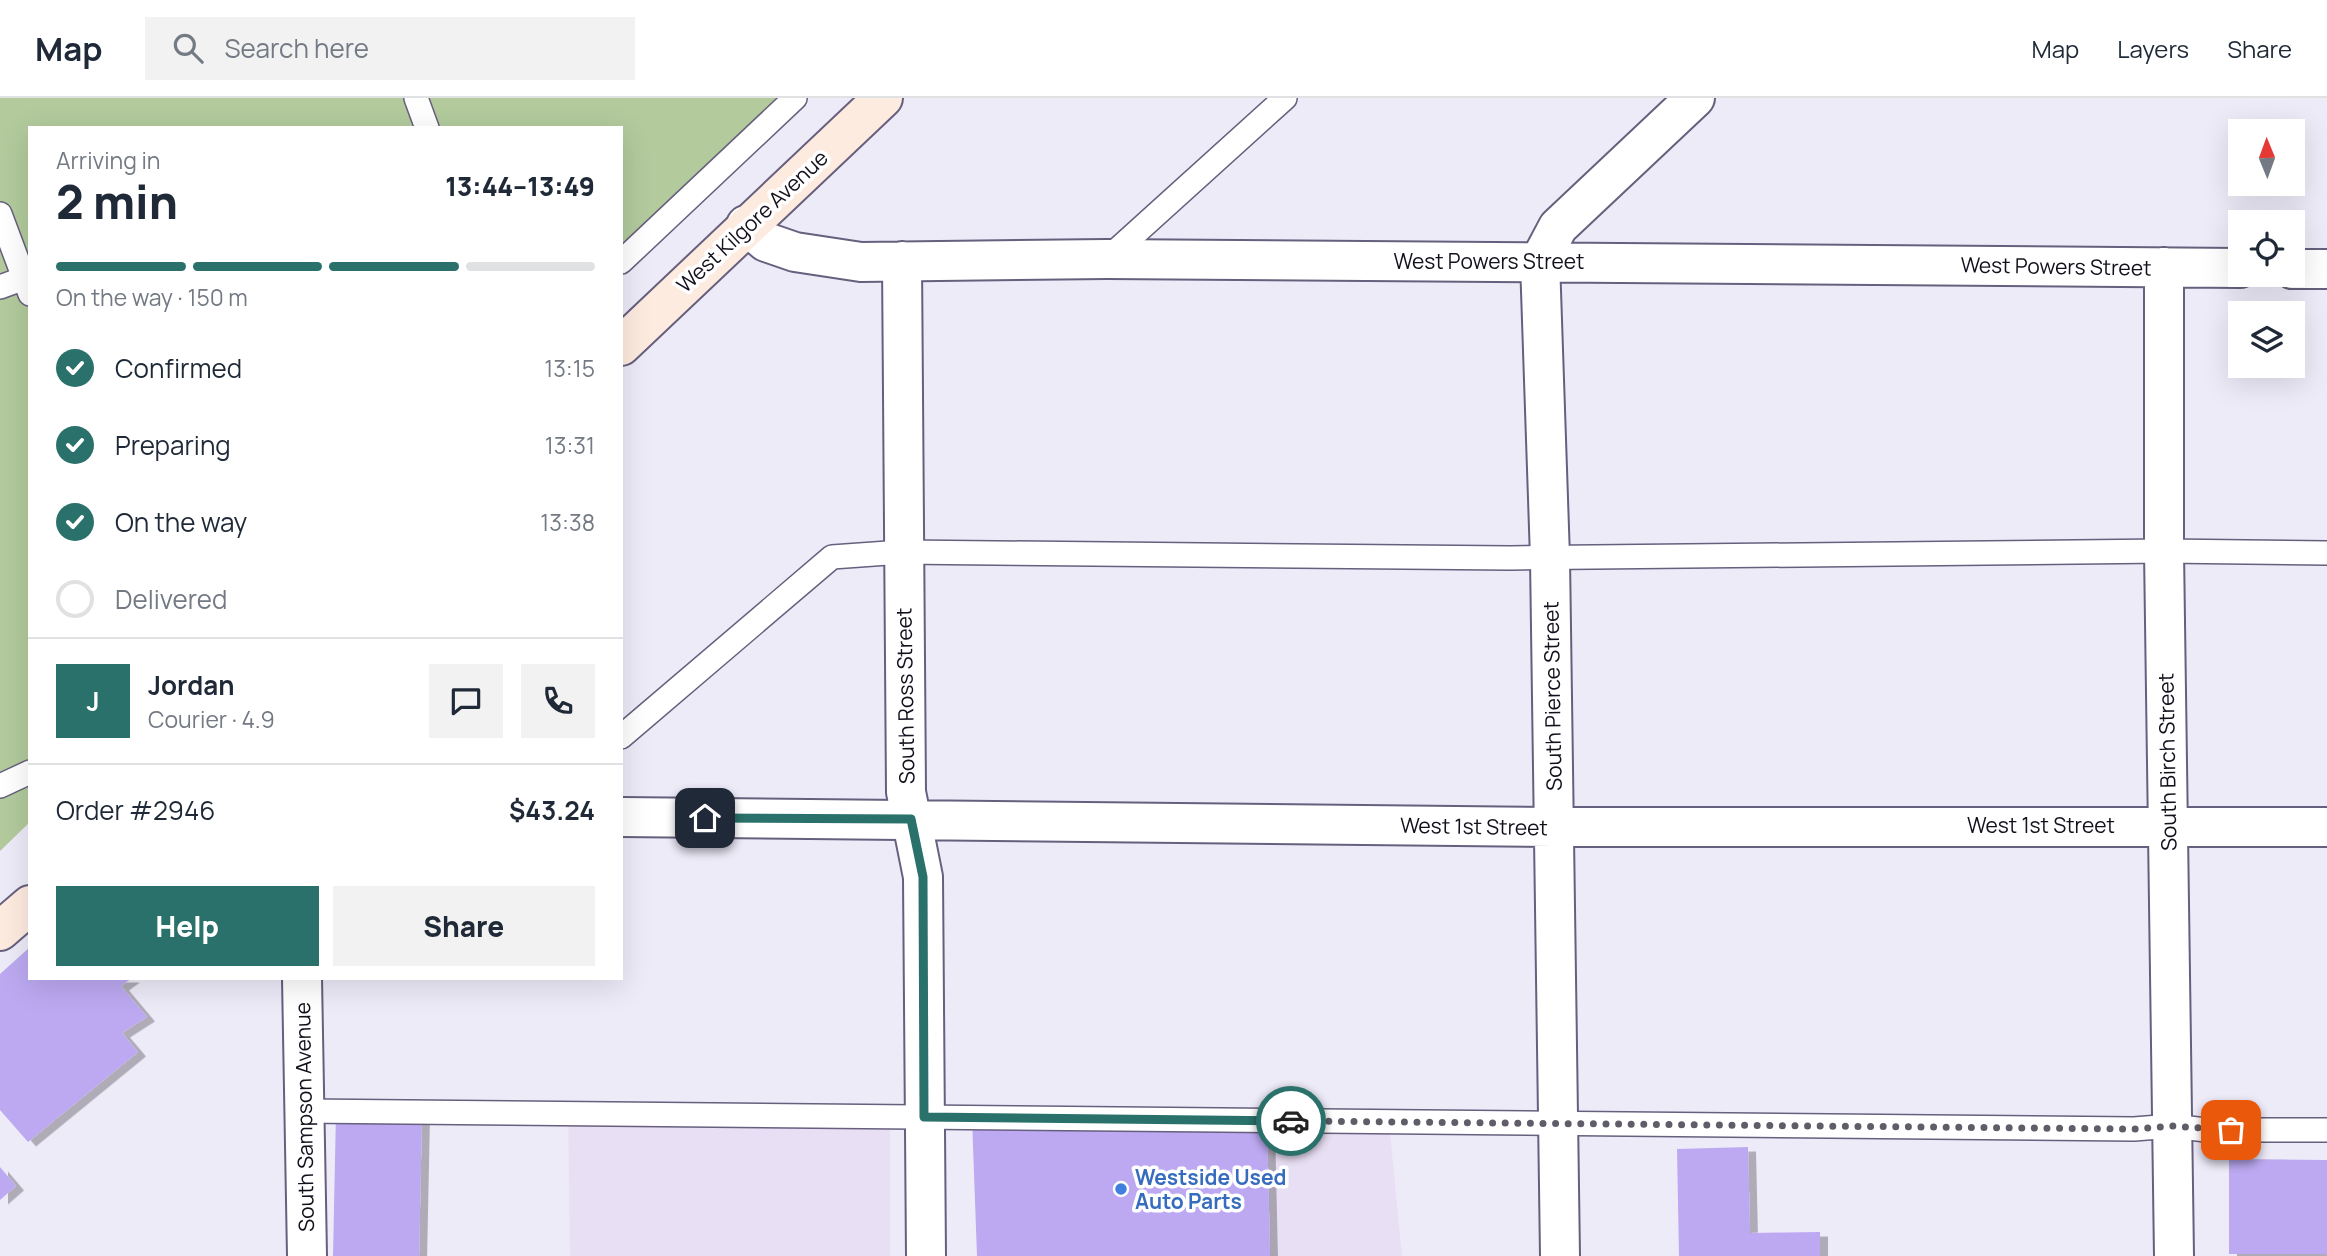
<!DOCTYPE html>
<html lang="en">
<head>
<meta charset="utf-8">
<style>
  :root { --surface:#fff; --page:#f2f2f3; --text:#1f2937; --muted:#747a83; --line:#e0e1e3; --accent:#29716a }
  body { margin:0; font-family:Manrope,sans-serif; background:var(--page); color:var(--text); height:100vh; display:flex; flex-direction:column; font-size:26px; white-space:nowrap }
  * { box-sizing:border-box; margin:0 }
  p { font-size:23px; color:var(--muted) }
  .icon { flex:none; width:38px; height:38px; fill:none; stroke:currentColor; stroke-width:2; stroke-linecap:round; stroke-linejoin:round }
  .map { position:relative; flex:1; overflow:hidden }
  .sheet { position:absolute; left:28px; top:28px; width:595px; height:854px; display:flex; flex-direction:column; background:var(--surface); border-radius:0px; box-shadow:0 7px 28px #0002 }
  .sheet>* { flex:none }
  .needle { width:46px; rotate:359deg }
  .controls { position:absolute; left:2228px; top:21px; display:grid; gap:14px }
  .controls a { display:grid; place-items:center; width:77px; height:77px; border-radius:0px; background:var(--surface); box-shadow:0 7px 28px #0002; font-size:35px }
  .pin { position:absolute; display:grid; place-items:center; width:60px; height:60px; color:#fff; margin:-30px; border-radius:14px; box-shadow:0 4px 10px #0006 }
  .courier { position:absolute; display:grid; place-items:center; width:70px; height:70px; margin:-35px; border:5px solid #29716a; border-radius:50%; background:#fff; color:#222; box-shadow:0 2px 9px #0007 }
  .summary em { font-style:normal; font-weight:800 }
  .summary div { display:flex; flex-direction:column-reverse }
  .summary { display:flex; align-items:center; justify-content:space-between; height:119px; padding:0 28px }
  h1 { font-size:46px; font-weight:800; line-height:52px }
  .bar { display:grid; grid-template-columns:repeat(4,1fr); gap:10px 7px; align-content:center; height:84px; padding:0 28px }
  .bar i { height:9px; border-radius:5px; background:var(--line) }
  .bar .selected { background:var(--accent) }
  .bar p { grid-column:span 4 }
  .line { display:flex; align-items:center; gap:18px; padding:0 28px; border-top:2px solid var(--line) }
  .line div { flex:1 }
  .round { display:grid; place-items:center; flex:none; width:74px; height:74px; border-radius:0px; background:var(--page) }
  ol { padding:0 28px; list-style:none }
  li { display:flex; align-items:center; gap:21px; height:77px }
  li p { margin-inline-start:auto }
  li .icon { padding:7px; border-radius:50%; background:var(--accent); color:#fff; stroke-width:4 }
  li:last-child { color:var(--muted) }
  li i { width:38px; height:38px; border:4px solid var(--line); border-radius:50% }
  .button { display:flex; gap:14px; margin-top:auto; padding:14px 28px }
  .button a { flex:1; height:80px; border-radius:0px; background:var(--accent); color:#fff; font-size:28px; font-weight:800; line-height:80px; text-align:center }
  .button a+a { background:var(--page); color:var(--text) }
  header { display:flex; align-items:center; gap:42px; box-sizing:border-box; height:98px; padding:0 35px; background:var(--surface); border-bottom:2px solid var(--line) }
  header strong { font-size:33px }
  nav { display:flex; gap:38px; margin-inline-start:auto; font-size:24px }
  .search { width:490px; height:63px; background:var(--page); display:flex; align-items:center; gap:18px; box-sizing:border-box; padding:0 24px; border-radius:0px; color:var(--muted); font-size:26px }
  .map>svg:first-child { display:block }
  .industrial { fill:#e9dff4 }
  .green { fill:#b2ca9c }
  .building { fill:#bca9f1; filter:url(#shadow) }
  .lines { fill:none; stroke-linecap:round; stroke-linejoin:round }
  .service-casing { stroke:#665f7d; stroke-width:26 }
  .minor-casing { stroke:#665f7d; stroke-width:42 }
  .secondary-casing { stroke:#665f7d; stroke-width:42 }
  .service { stroke:#fff; stroke-width:23 }
  .minor { stroke:#fff; stroke-width:38 }
  .secondary { stroke:#feebe0; stroke-width:38 }
  .done { stroke:#605d69; stroke-width:7; stroke-dasharray:0 12.6 }
  .route { stroke:#29716a; stroke-width:9 }
  .shop-dot { fill:#3f7fe0; stroke:#fff; stroke-width:2.5 }
  .labels { text-anchor:middle; dominant-baseline:central; stroke-width:7; stroke-linejoin:round; paint-order:stroke }
  .street-label { font-size:21px; fill:#13101b; stroke:#fff }
  .shop-label { font-size:21px; font-weight:bold; fill:#366cbe; stroke:#fff; text-anchor:start }
</style>
</head>
<body>
<header>
<strong>Map</strong>
<div class="search"><svg class="icon" aria-label="search" viewBox="0 0 24 24"><circle cx="10" cy="10" r="6"/><path d="M15 15l6 6"/></svg>Search here</div>
<nav><a>Map</a><a>Layers</a><a>Share</a></nav>
</header>
<div class="map">
<svg width="2327" height="1158" viewBox="0 0 2327 1158">
  <defs>
    <filter id="shadow"><feDropShadow dx="8" dy="4.5" stdDeviation="0" flood-color="#0004"/></filter>
  </defs>
  <rect width="100%" height="100%" fill="#eeebf9"/>
  <path class="industrial" d="M568,1016L890,1019V1158H570Z
    M1267,1023L1389,1024L1402,1158H1270Z"/>
  <path class="green" d="M0,0H808L621,178V30H30V724L0,753Z"/>
  <path class="building" d="M30,849V880H132L121,888L147,919L122,935L138,954L28,1044L0,1012V876Z
    M336,1014H422L419,1158H333Z
    M972,1020L1267,1023L1270,1158H977Z
    M1748,1049L1750,1135L1820,1134V1158H1679L1677,1051Z
    M2229,1061L2327,1062V1156H2229Z
    M0,1069L16,1088L0,1102Z"/>
  <g class="lines">
    <g class="service-casing">
      <path id="service" d="M416,0L427,30
        M0,116L30,196
        M1107,161L1285,0
        M621,164L795,0
        M0,189L30,178
        M621,639L832,459L902,454L1510,460L2164,453L2327,455
        M0,688L30,674
        M304,1013L2134,1031L2172,1028L2206,1032H2327"/>
    </g>
    <g class="minor-casing">
      <path id="minor" d="M746,127L766,144L795,154L861,164L1107,161L2240,170
        M902,163L906,694L923,779L926,1158
        M2164,169V453L2174,1158
        M2292,171H2327
        M621,719L1554,729H2327
        M302,880L307,1158
        M1560,1158L1550,460L1540,163L1558,129L1695,0"/>
    </g>
    <g class="secondary-casing">
      <path id="secondary" d="M621,248L883,0
        M0,833L30,807"/>
    </g>
    <use href="#service" class="service"/>
    <use href="#minor" class="minor"/>
    <use href="#secondary" class="secondary"/>
  </g>
  <g class="lines">
    <path class="done" d="M1291,1023L2134,1031L2172,1028L2231,1032"/>
    <path class="route" d="M705,720L911,721L923,779L924,1019L1291,1023"/>
  </g>
  <circle class="shop-dot" cx="1121" cy="1091" r="7"/>
  <g class="labels">
    <g class="street-label">
      <text transform="translate(752 123) rotate(-43)">West Kilgore Avenue</text>
      <text x="1489" y="163">West Powers Street</text>
      <text transform="translate(2056 168) rotate(1)">West Powers Street</text>
      <text transform="translate(905 598) rotate(-91)">South Ross Street</text>
      <text transform="translate(1552 598) rotate(-91)">South Pierce Street</text>
      <text transform="translate(2167 664) rotate(-91)">South Birch Street</text>
      <text x="2041" y="727">West 1st Street</text>
      <text transform="translate(1474 728) rotate(1)">West 1st Street</text>
      <text transform="translate(304 1019) rotate(-91)">South Sampson Avenue</text>
    </g>
    <g class="shop-label">
      <text x="1135" y="1079">Westside Used<tspan x="1135" dy="24">Auto Parts</tspan></text>
    </g>
  </g>
</svg>
<div class="controls">
<a><svg class="needle" viewBox="-14 -14 28 28"><path d="M0-13l5 13h-10z" fill="#e53935"/><path d="M0 13l5-13h-10z" fill="#747a83"/></svg></a>
<a><svg class="icon" aria-label="locate" viewBox="0 0 24 24"><circle cx="12" cy="12" r="6"/><path d="M12 2v4M12 18v4M2 12h4M18 12h4"/></svg></a>
<a><svg class="icon" aria-label="layers" viewBox="0 0 24 24"><path d="M12 4l9 5-9 5-9-5zM3 14l9 5 9-5"/></svg></a>
</div>
<div class="pin" style="left:2231px;top:1032px;background:#ea580c"><svg class="icon" aria-label="bag" viewBox="0 0 24 24"><path d="M5 8h14l-1 12H6zM9 8a3 3 0 0 1 6 0"/></svg></div>
<div class="pin" style="left:705px;top:720px;background:#1f2937"><svg class="icon" aria-label="home" viewBox="0 0 24 24"><path d="M3 11l9-7 9 7M6 9v11h12V9"/></svg></div>
<div class="courier" style="left:1291px;top:1023px"><svg class="icon" aria-label="car" viewBox="0 0 24 24"><path d="M5 17H2v-5l4-1 3-4h7l3 4 3 1v5h-3M9 17h6M6 11h13"/><circle cx="7" cy="17" r="2"/><circle cx="17" cy="17" r="2"/></svg></div>
<section class="sheet">
<div class="summary"><div><h1>2 min</h1><p>Arriving in</p></div><em>13:44–13:49</em></div>
<div class="bar"><i class="selected"></i><i class="selected"></i><i class="selected"></i><i></i><p>On the way · 150 m</p></div>
<ol>
<li><svg class="icon" aria-label="check" viewBox="0 0 24 24"><path d="M5 12l5 5 9-10"/></svg>Confirmed<p>13:15</p></li>
<li><svg class="icon" aria-label="check" viewBox="0 0 24 24"><path d="M5 12l5 5 9-10"/></svg>Preparing<p>13:31</p></li>
<li><svg class="icon" aria-label="check" viewBox="0 0 24 24"><path d="M5 12l5 5 9-10"/></svg>On the way<p>13:38</p></li>
<li><i></i>Delivered</li>
</ol>
<div class="line" style="height:126px"><b class="round" style="background:var(--accent);color:#fff">J</b><div><b>Jordan</b><p>Courier · 4.9</p></div><a class="round"><svg class="icon" aria-label="chat" viewBox="0 0 24 24"><path d="M4 5h16v11H9l-5 4z"/></svg></a><a class="round"><svg class="icon" aria-label="phone" viewBox="0 0 24 24"><path d="M5 4h4l2 5-3 2q2 4 5 5l2-3 5 2v4C11 20 4 13 5 4z"/></svg></a></div>
<div class="line" style="height:91px"><div>Order #2946</div><b>$43.24</b></div>
<div class="button"><a>Help</a><a>Share</a></div>
</section>
</div>
</body>
</html>
